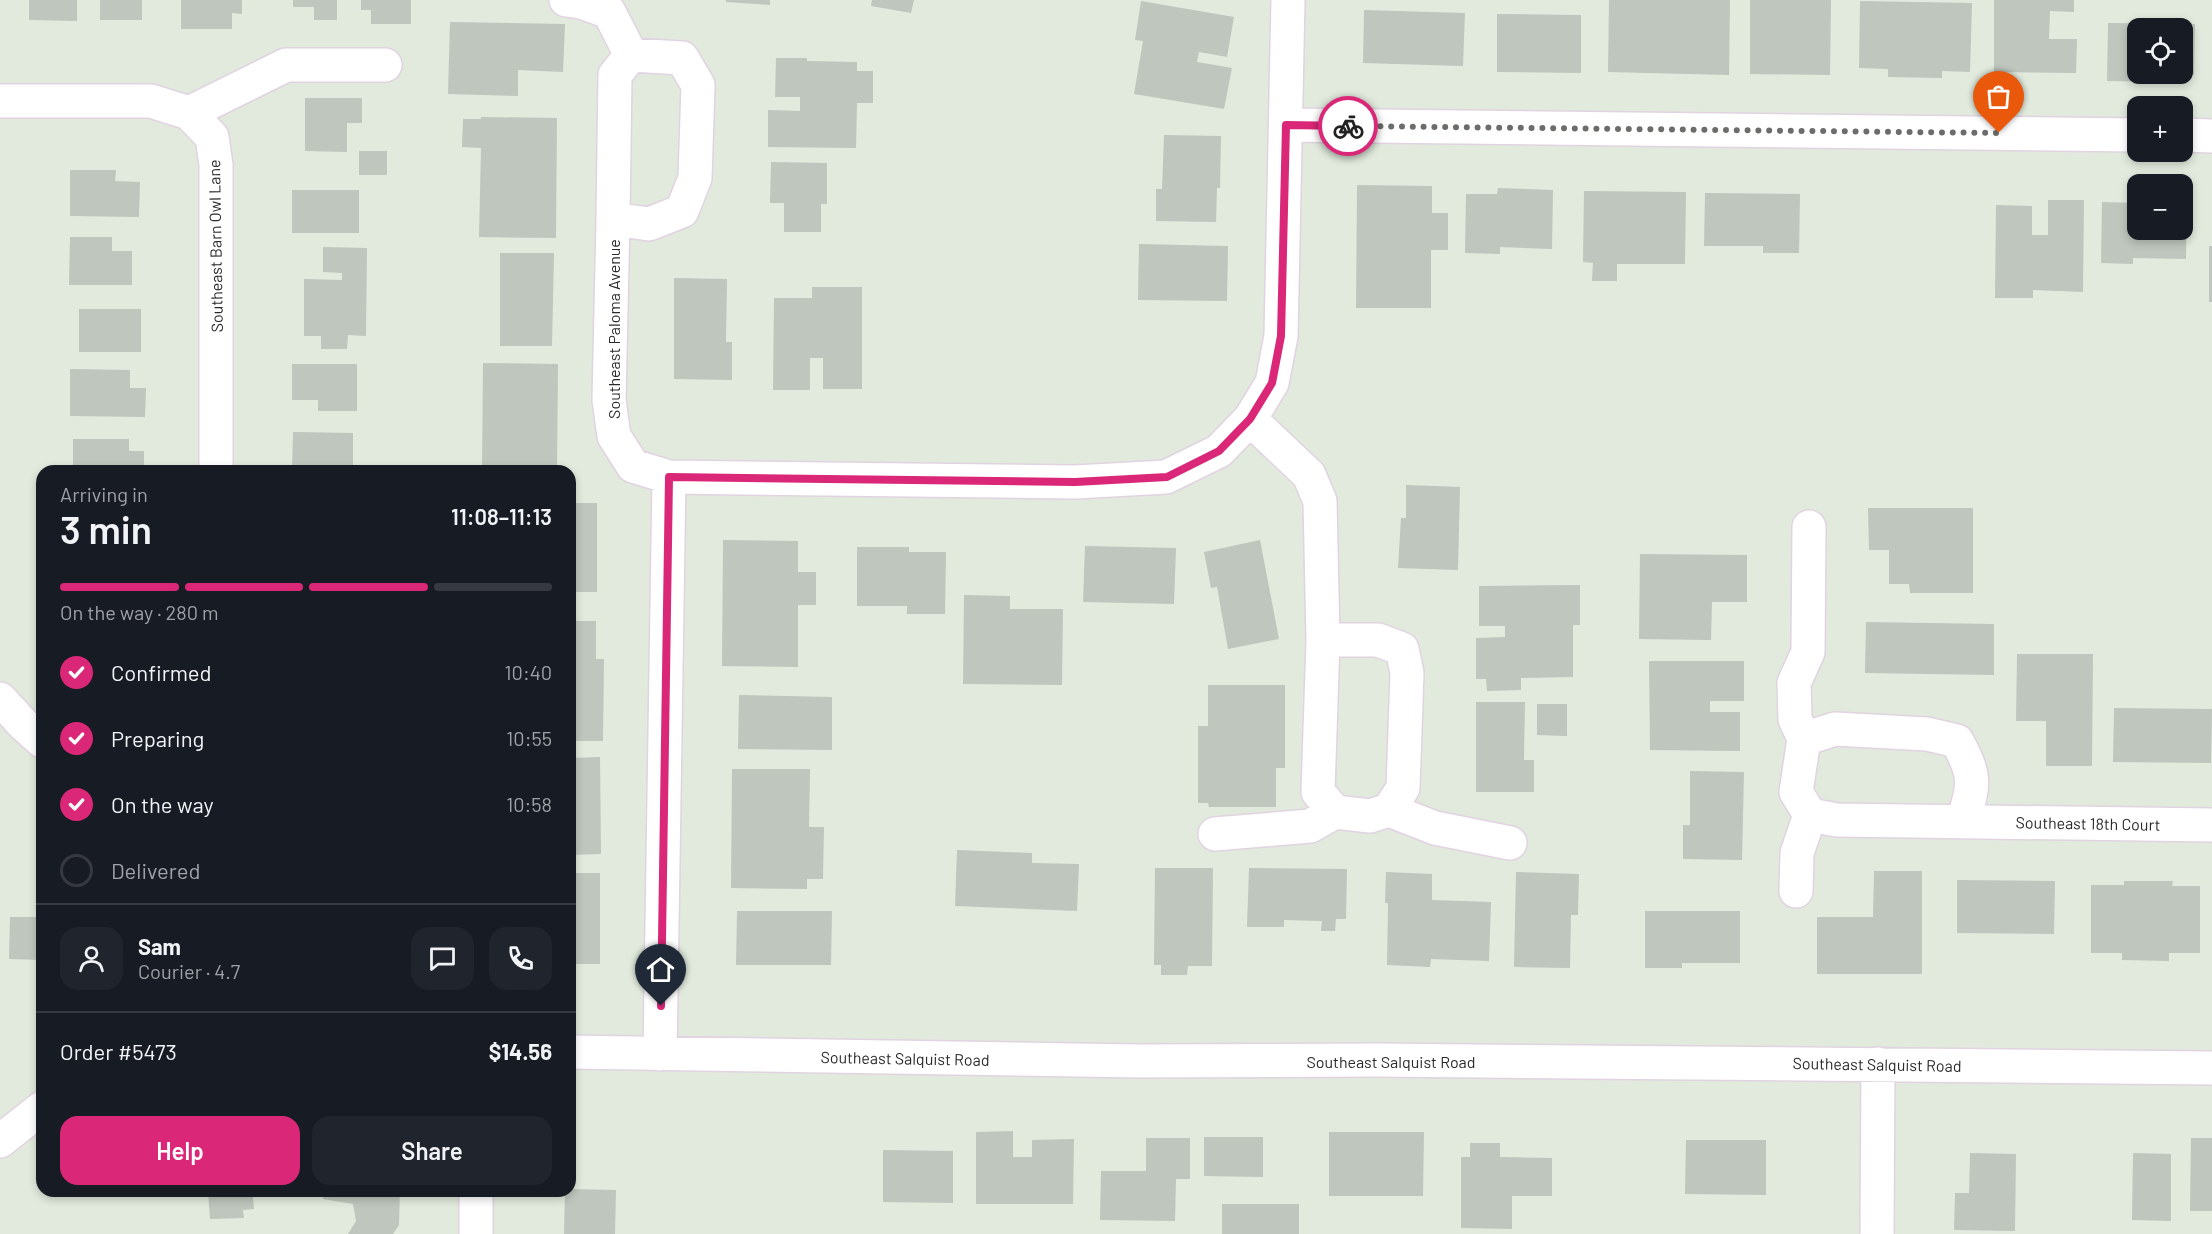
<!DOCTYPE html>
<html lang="en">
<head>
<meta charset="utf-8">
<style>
  :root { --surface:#171b24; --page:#20242c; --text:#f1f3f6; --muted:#9ea1a6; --line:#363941; --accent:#db2777 }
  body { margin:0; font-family:Barlow,sans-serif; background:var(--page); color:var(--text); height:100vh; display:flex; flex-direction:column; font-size:22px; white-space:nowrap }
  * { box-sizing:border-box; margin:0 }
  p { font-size:20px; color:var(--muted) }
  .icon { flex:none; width:33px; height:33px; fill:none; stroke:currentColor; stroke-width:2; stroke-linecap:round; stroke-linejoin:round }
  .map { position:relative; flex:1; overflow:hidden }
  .panel { position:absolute; left:36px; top:465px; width:540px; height:732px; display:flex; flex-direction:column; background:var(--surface); border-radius:18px; box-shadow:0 3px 9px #0003 }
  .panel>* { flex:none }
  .controls { position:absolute; left:2127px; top:18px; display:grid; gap:12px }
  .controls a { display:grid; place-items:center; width:66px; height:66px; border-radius:12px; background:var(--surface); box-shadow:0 3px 9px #0003; font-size:30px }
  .pin { position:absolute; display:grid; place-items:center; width:51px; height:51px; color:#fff; margin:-62px -26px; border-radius:50% 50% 50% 0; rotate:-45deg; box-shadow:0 0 6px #0007 }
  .pin .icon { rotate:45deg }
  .courier { position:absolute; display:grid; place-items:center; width:60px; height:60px; margin:-30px; border:4px solid #db2777; border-radius:50%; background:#fff; color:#222; box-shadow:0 2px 8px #0007 }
  .headline em { font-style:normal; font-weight:600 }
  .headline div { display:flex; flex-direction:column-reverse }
  .headline { display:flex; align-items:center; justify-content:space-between; height:102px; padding:0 24px }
  h1 { font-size:39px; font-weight:600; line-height:45px }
  .bar { display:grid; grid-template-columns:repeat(4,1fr); gap:9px 6px; align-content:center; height:72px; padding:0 24px }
  .bar i { height:8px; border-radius:4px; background:var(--line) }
  .bar .selected { background:var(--accent) }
  .bar p { grid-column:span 4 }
  .line { display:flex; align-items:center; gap:15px; padding:0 24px; border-top:2px solid var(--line) }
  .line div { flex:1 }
  .round { display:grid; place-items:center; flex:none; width:63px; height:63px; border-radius:18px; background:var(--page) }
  ol { padding:0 24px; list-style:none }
  li { display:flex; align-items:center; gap:18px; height:66px }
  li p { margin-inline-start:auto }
  li .icon { padding:6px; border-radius:50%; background:var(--accent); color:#fff; stroke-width:4 }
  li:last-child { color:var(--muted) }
  li i { width:33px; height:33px; border:3px solid var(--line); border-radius:50% }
  .primary-button { display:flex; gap:12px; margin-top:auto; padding:12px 24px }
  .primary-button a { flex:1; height:69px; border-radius:18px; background:var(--accent); color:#fff; font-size:24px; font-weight:600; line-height:69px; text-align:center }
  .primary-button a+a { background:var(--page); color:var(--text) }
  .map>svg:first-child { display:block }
  .building { fill:#bec6bd }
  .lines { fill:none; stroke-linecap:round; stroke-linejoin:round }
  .minor-casing { stroke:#e1d3e1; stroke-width:36 }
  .minor { stroke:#fff; stroke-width:33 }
  .done { stroke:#6a6d69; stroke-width:6; stroke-dasharray:0 10.8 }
  .route { stroke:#db2777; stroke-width:8 }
  .labels { text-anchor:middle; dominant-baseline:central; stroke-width:4.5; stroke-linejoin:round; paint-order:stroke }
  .street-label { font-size:16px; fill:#2a2a2a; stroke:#fff }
</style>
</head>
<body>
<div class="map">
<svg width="2212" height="1234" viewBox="0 0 2212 1234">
  <rect width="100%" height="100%" fill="#e1eadd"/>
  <path class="building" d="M29,0H77V21L29,20Z
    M100,0H142V20H100Z
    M181,0H242V14L232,13V29H181Z
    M293,0H337V20H314V7H293Z
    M361,0H411V24H371V10H361Z
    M726,0H770V5L726,2Z
    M872,0H914L911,13L871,6Z
    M1609,0H1730L1729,75L1608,72Z
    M1750,0H1831L1830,75L1750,74Z
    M1994,0H2074V12L2050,11L2049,39H2077L2076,73L1994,72Z
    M1141,1L1234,17L1227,57L1199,52L1197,62L1232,68L1224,109L1134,94L1143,41L1135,40Z
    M1860,1L1972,3L1970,72L1942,71V78L1888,77V69L1859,68Z
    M1364,10L1465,13L1463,66L1363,63Z
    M1497,14L1581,15V73L1497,72Z
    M450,22L565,24L563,72L518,70V96L448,94Z
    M2108,23L2195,24L2194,75H2182V28H2138V74H2160L2159,82L2107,81Z
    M776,58H807V61L857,62V71H873V103H857L856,148L768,147V110L800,111V97H775Z
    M305,98H362V123H347V152L305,151Z
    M481,117L557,118L556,238L479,237L481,148L462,147L463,119H481Z
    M1164,135L1221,136L1220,188H1217L1216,222L1156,221V189H1162Z
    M359,151H387V175H359Z
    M771,162L827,163V204H821V232H784V203H770Z
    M70,170H116L115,181L140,182L139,217L70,216Z
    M1357,185L1432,186V213H1448V250H1431V308H1356Z
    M1498,188L1553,190L1552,249L1500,247V254L1465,253L1466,194H1497Z
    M292,190H359V233H292Z
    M1584,191L1686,192L1685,264H1617V281H1592L1593,263L1583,262Z
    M1705,193L1800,194L1799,253H1763V246H1704Z
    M2048,200H2084L2083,292L2033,290V298H1995L1996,205L2032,206V235H2048Z
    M2182,200H2187L2186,259L2133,258V264L2101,263L2102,202L2138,203V230H2182Z
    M70,237H112V251H132V285H69Z
    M1139,244L1228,246L1227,301L1138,300Z
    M2209,246H2212V302H2209Z
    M323,247L367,248L366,336L348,335L347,349H321V336H304V279L342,280V273L323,272Z
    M500,253H554L552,346H500Z
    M674,278L727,279L726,342H732V380L674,379Z
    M812,287H862V389H823V358H810V390H773L774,298H812Z
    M79,309H141V352H79Z
    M483,363L558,364L557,471H482Z
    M292,364H357V411H318V400H292Z
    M70,369L130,370V388H146L145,417L70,416Z
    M293,432L353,433V471H292Z
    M73,439H129V451H144V471H73Z
    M1406,485L1460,487L1458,570L1398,568L1401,518H1406Z
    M570,503H597V592H570Z
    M1868,508H1973V593H1910L1909,584H1889V550H1869Z
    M723,540L798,541V572H816V605H798V667L722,666Z
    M1260,540L1279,639L1228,649L1217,587L1211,588L1204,552Z
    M1085,546L1176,548L1174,604L1083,602Z
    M857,547H909V552H946L945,614H907V606H857Z
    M1640,554L1747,555V602H1712L1711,640L1639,639Z
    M1580,585V625H1573V677L1521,678V690L1487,691L1486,679H1476V638L1505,637V626H1479V586Z
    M964,595L1010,596V609H1063L1062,685L963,684Z
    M570,621H596V659H604L603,741H570Z
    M1866,622L1994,624V675L1865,673Z
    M2017,654H2093L2092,766H2046V721H2016Z
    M1649,661H1744V701H1710V712H1740V751L1650,750Z
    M1208,685H1285V768H1276V807H1209L1208,803H1198V726H1208Z
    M739,695L832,697V750L738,749Z
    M1476,702H1525L1524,760H1534V792H1476Z
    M1537,704H1567V736L1537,735Z
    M2114,708L2212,709L2211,763L2113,762Z
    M600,757L601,854L570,855V758Z
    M732,769H810L809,827H824L823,879H807V889L731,888Z
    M1690,771L1744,772L1742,860L1683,859V825H1690Z
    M957,850L1032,853V863L1079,864L1077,911L955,906Z
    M1155,868H1213L1212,966H1188L1187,975H1161V965H1154Z
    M1249,868L1347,869L1346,919H1336L1335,931H1321L1322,921L1284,920V927H1247Z
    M1874,871H1922V974H1817V917H1873Z
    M1386,872L1432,874V900L1491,902L1489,961L1431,959L1430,967L1387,965L1388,903H1385Z
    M1516,872L1579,874L1578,915H1571L1570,968L1514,967Z
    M570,873H600V964H570Z
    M1957,880L2055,881L2054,934L1957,933Z
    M2124,881H2173L2172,886H2200V953H2169V961L2122,960V953H2091V885H2124Z
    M737,911H832L831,965H736Z
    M1645,911H1740V963H1682V968H1645Z
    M10,917H42V960L9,959Z
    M1013,1131V1157H1032V1140L1074,1139L1073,1204H976V1132Z
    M1329,1132H1424L1423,1196H1329Z
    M1204,1137H1263V1177L1204,1176Z
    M1146,1138H1190V1179H1176L1175,1221L1100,1220L1101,1171H1146Z
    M2191,1138H2212V1211H2190Z
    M1686,1140H1766V1195L1685,1194Z
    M1470,1143H1500V1157L1552,1158V1196H1512V1229L1461,1228V1157H1470Z
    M883,1150L953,1151V1203L883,1202Z
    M1970,1153L2016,1154L2015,1231L1954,1230L1955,1193H1969Z
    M2133,1153L2171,1154V1221L2132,1220Z
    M570,1189L616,1190L615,1234H564L565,1191H570Z
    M208,1191H293L294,1195L253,1197L254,1209L243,1210L244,1218L210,1219Z
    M323,1191H400L399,1225L393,1234H348L356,1221L353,1204L323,1199Z
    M1222,1204H1299V1234H1222Z"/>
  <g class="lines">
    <g class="minor-casing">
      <path id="minor" d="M566,0L581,2L609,12L631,55
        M631,55L682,58L698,85L695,178L682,211L649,224L613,219L615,75Z
        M0,101H151L189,113L212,137L216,165V471
        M189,113L286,65H385
        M1286,125L2138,135
        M2182,135L2212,136
        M613,219L609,400L614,436L633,466L669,477L1075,482L1166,477L1219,451L1250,419L1272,383L1281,336L1288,0
        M1250,419L1309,475L1320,501L1323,640
        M1323,640H1378L1402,649L1407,673L1403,788L1389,810L1370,816L1335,812L1318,792Z
        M0,699L23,724L42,741
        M1804,739L1795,719L1794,683L1808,652L1809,527
        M1389,810L1435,828L1510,843
        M1963,820C1975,784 1976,776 1957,741L1927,734L1835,729L1804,739L1796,792L1810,815L1837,820L2212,825
        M1215,834L1310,826L1335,812
        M1796,891L1797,853L1810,815
        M570,1052L1140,1061L1378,1060L2212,1068
        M660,1054L669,477
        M0,1141L42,1108
        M476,1234V1191
        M1877,1234L1878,1064"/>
    </g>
    <use href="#minor" class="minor"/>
  </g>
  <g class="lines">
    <path class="done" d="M1348,126L1999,133"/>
    <path class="route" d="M661,1006L669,477L1075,482L1167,477L1219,451L1250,419L1272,383L1281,336L1286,125L1348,126"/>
  </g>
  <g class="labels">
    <g class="street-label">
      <text transform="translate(215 246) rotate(-91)">Southeast Barn Owl Lane</text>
      <text transform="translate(613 329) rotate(-90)">Southeast Paloma Avenue</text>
      <text transform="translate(2088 823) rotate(1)">Southeast 18th Court</text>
      <text transform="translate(905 1058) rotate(1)">Southeast Salquist Road</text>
      <text x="1391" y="1061">Southeast Salquist Road</text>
      <text transform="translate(1877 1064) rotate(1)">Southeast Salquist Road</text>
    </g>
  </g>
</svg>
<div class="controls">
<a><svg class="icon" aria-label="locate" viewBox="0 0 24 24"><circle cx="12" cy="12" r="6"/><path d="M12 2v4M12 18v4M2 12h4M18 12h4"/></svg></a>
<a>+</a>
<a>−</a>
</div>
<div class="pin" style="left:1999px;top:133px;background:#ea580c"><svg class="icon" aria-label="bag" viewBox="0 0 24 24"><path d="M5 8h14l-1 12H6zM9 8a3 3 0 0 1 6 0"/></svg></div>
<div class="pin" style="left:661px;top:1006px;background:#1f2937"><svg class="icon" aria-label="home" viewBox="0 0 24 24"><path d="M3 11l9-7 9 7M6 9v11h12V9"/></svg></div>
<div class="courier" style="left:1348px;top:126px"><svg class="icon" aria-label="bike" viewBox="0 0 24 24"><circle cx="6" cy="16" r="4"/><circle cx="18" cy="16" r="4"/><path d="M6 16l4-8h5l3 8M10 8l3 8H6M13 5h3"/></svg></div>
<section class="panel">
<div class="headline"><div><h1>3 min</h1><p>Arriving in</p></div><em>11:08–11:13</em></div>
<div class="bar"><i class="selected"></i><i class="selected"></i><i class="selected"></i><i></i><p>On the way · 280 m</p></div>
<ol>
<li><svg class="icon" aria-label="check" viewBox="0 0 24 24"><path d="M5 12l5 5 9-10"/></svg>Confirmed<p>10:40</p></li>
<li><svg class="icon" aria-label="check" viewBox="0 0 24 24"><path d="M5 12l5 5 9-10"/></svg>Preparing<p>10:55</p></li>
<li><svg class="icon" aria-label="check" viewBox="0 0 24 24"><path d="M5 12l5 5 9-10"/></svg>On the way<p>10:58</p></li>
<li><i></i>Delivered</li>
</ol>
<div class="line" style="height:108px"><a class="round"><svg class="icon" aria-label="person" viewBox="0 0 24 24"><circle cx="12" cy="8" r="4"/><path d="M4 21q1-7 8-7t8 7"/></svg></a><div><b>Sam</b><p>Courier · 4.7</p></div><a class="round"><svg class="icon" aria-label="chat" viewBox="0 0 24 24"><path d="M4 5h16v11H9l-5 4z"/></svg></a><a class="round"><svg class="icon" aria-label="phone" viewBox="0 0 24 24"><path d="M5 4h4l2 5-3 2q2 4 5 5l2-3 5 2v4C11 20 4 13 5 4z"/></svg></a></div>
<div class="line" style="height:78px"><div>Order #5473</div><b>$14.56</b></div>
<div class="primary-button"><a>Help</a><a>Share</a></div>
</section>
</div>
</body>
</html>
